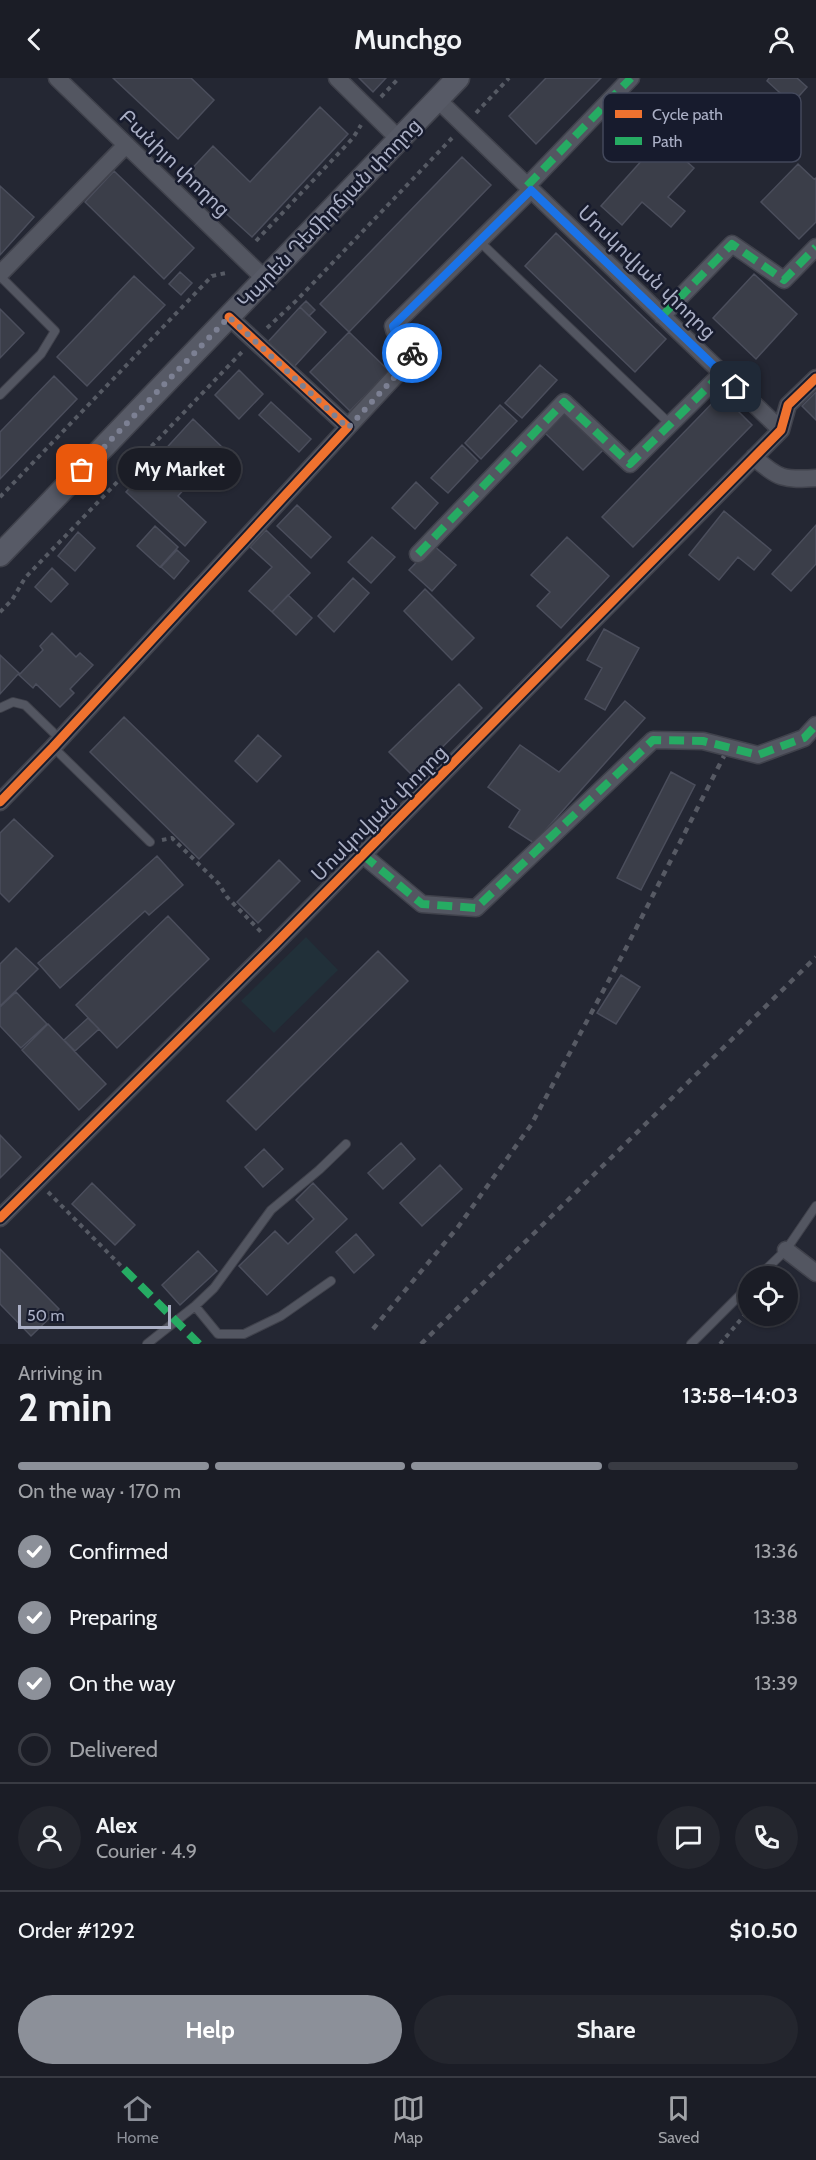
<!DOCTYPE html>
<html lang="en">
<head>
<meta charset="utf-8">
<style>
  :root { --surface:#1b1d26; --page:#24262e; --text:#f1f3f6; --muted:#a0a2a7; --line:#393b43; --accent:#8c9099 }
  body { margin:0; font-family:Cabin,"Noto Sans Armenian",sans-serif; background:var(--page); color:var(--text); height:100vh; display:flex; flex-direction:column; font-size:22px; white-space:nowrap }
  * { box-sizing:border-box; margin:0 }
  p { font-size:20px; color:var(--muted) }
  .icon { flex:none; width:33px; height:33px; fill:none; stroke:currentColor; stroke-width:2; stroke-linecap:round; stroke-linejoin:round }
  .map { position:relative; height:1266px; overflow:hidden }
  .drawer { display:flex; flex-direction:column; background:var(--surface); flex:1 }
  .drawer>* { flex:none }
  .fabs { position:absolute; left:738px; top:1188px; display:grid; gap:12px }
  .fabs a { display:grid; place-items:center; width:60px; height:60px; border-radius:50%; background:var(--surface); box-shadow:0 2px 4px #0004,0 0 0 2px var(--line); font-size:30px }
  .scale { position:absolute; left:18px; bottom:15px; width:153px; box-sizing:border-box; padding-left:6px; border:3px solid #abb0c6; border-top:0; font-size:16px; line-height:21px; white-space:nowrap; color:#abb0c6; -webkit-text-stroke:4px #171b2d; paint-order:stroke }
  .pin { position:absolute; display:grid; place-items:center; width:51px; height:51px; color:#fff; margin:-26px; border-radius:12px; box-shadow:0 3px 9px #0006 }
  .courier { position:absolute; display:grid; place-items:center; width:60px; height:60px; margin:-30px; border:4px solid #1a73e8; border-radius:50%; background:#fff; color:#222; box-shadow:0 2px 8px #0007 }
  .bubble { position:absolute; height:42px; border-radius:21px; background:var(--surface); box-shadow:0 2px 4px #0004,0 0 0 2px var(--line); font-size:20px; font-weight:700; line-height:42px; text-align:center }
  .summary em { font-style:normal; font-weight:700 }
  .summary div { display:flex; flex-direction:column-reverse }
  .summary { display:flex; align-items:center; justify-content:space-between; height:102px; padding:0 18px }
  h1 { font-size:39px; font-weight:700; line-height:45px }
  .bar { display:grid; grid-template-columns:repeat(4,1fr); gap:9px 6px; align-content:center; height:72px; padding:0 18px }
  .bar i { height:8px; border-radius:4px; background:var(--line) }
  .bar .on { background:var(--accent) }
  .bar p { grid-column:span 4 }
  .line { display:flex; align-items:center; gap:15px; padding:0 18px; border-top:2px solid var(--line) }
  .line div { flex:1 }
  .round { display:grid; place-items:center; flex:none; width:63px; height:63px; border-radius:32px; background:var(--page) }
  ol { padding:0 18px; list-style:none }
  li { display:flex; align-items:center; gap:18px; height:66px }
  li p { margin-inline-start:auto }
  li .icon { padding:6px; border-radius:50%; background:var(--accent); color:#fff; stroke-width:4 }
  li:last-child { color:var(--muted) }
  li i { width:33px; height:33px; border:3px solid var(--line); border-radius:50% }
  .button { display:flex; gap:12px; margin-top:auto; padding:12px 18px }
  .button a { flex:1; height:69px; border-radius:36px; background:var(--accent); color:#fff; font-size:24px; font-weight:700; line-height:69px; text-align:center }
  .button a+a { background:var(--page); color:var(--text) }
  header { display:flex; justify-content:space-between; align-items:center; height:78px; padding:0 18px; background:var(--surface); font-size:27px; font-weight:700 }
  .tab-bar { display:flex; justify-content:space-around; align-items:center; height:84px; border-top:2px solid var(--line); background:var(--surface); font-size:16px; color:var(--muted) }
  .tab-bar a { display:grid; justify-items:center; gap:3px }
  .tab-bar .on { color:var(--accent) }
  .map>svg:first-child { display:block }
  .green { fill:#213039 }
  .building { fill:#3b3e49; stroke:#4b4e5c; stroke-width:1.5 }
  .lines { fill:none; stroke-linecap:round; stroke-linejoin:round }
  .lane-casing { stroke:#40424c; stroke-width:10 }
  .street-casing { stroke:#40424c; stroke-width:19 }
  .secondary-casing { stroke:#40424c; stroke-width:25 }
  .path { stroke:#565a64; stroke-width:4; stroke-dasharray:4.5 4.5; stroke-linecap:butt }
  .lane { stroke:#535661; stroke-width:8 }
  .street { stroke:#535661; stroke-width:16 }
  .secondary { stroke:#575a66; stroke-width:22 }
  .rail { stroke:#575a64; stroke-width:4.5; stroke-dasharray:6 6; stroke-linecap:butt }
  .quiet { stroke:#26ab63; stroke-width:8; stroke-dasharray:15 8; stroke-linecap:butt }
  .cycleway-casing { stroke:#171b2d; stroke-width:13 }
  .cycleway { stroke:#ef722f; stroke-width:9 }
  .done { stroke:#7c8093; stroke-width:6; stroke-dasharray:0 10.8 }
  .route { stroke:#1a73e8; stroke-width:8 }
  .labels { text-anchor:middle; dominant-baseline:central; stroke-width:5; stroke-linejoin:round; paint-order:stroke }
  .street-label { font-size:20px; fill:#abb0c6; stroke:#171b2d }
  .key { fill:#171b2d; stroke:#43485b; stroke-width:1.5 }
  .key-label { font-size:16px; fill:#abb0c6 }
</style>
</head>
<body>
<header><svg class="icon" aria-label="back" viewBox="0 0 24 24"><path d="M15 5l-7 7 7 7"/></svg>Munchgo<svg class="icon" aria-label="person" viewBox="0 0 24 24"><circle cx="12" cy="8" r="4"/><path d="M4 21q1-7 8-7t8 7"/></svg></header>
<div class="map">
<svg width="816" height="1266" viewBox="0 0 816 1266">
  <rect width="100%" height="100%" fill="#242733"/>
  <path class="green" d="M306,859L338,892L274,955L241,923Z"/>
  <path class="building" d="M113,0H191L214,22L178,61Z
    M359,0H386L373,14Z
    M546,0H601L536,66L509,38Z
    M769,0H797L807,9L792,26L767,3Z
    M320,29L348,56L252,159L185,98L213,68L250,104Z
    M661,61L694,90L668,119L685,133L671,149L642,124L622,147L601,128Z
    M462,79L491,107L349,254L320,226Z
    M798,86L814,101L816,100V144L799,161L761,124Z
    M114,93L194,170L164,201L85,124Z
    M0,108L34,139L0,177Z
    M556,155L666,261L635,294L525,188Z
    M180,194L192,205L181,217L169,206Z
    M754,196L797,236L756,281L713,240Z
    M134,198L165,227L87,308L57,279Z
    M306,223L315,232L309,238L300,229Z
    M300,229L326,254L293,290L266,266Z
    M0,231L24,255L0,280Z
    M349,254L389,293L350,333L310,294Z
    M540,287L557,302L522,340L505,325Z
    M239,292L263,316L239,341L215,317Z
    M54,298L77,321L0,401V354Z
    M816,314V342L802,328Z
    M721,316L752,347L633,469L602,439Z
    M271,324L311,361L299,374L259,337Z
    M500,327L517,343L481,381L465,365Z
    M564,334L603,372L583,392L544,354Z
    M193,341L222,369L178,418L206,444L185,468L126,414Z
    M462,367L478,383L448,415L431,400Z
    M416,404L438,425L415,451L392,430Z
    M297,427L331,459L311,480L277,448Z
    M724,433L771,472L754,492L738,479L719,502L689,477Z
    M816,447V486L791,513L772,496Z
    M155,448L178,469L160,489L137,468Z
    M266,452L310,495L272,534L249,513L272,489L250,469Z
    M78,454L95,470L75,493L58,478Z
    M372,459L395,479L371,505L348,484Z
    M567,459L609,498L561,550L537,528L550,514L531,497Z
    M433,467L456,487L432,513L409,492Z
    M177,472L189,483L174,501L161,489Z
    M52,490L68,506L51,524L35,509Z
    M353,500L369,515L334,554L318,538Z
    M425,511L474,560L452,582L404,533Z
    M288,517L312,540L296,557L272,534Z
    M604,551L639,570L605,632L585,621L602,590L587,582Z
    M52,555L76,579L80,575L93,587L70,611L74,615L60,629L36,606L33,610L19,597L43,572L40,568Z
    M0,577L19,595L0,616Z
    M459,606L482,630L413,698L389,674Z
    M625,623L645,640L534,765L509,749L520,732L488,709L520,667L559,694Z
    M124,639L234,746L199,781L90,674Z
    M258,657L281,678L257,704L235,683Z
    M671,694L695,707L641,812L617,800Z
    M14,741L53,778L9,824L0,815V755Z
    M157,778L183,807L149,837L145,833L60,910L38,885Z
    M279,782L300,803L258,845L237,824Z
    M168,838L209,881L117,970L76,927Z
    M16,870L38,891L0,928V886Z
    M378,873L408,903L256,1052L227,1023Z
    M621,897L640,909L616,946L597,935Z
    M16,914L47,946L21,970L0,948V929Z
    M88,940L99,951L75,973L64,962Z
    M48,946L106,1006L79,1032L22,972Z
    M0,1057L21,1079L0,1100Z
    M401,1065L415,1081L383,1111L368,1095Z
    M264,1071L283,1091L263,1109L245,1089Z
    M440,1087L462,1111L422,1148L400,1125Z
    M92,1105L135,1147L115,1167L72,1126Z
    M313,1105L347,1141L267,1217L239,1188L275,1153L288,1166L314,1141L296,1122Z
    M356,1156L374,1177L354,1195L336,1174Z
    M0,1171L59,1231L31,1258L0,1226Z
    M198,1173L217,1193L180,1227L162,1207Z"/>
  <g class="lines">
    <g class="lane-casing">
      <path id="lane" d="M479,163L670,346
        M0,198L55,253L41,276L0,317
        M0,630L13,624L25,627L60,661
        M53,669L150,764
        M759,1198L786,1172L816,1128
        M195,1228L218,1256H244L281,1238L331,1203
        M147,1266L195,1228L214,1210L271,1132L319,1092L346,1066
        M691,1266L748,1209"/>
    </g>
    <g class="street-casing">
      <path id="street" d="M57,0L265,201
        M337,0L399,61
        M437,21L781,352
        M527,108L631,0
        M0,196L126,67
        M662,238L732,166L784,202L816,169
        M348,349L413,279C409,266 395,261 393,248L531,112
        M754,379C778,401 784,402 816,400
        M418,476L564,324L630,386L722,295
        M0,724L53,669L348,349L229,239
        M363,777L422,826L476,830L653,662L703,663L758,677L804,660L816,647
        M0,1140L274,867L781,352L788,327L816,300
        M786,1172L816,1195"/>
    </g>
    <g class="secondary-casing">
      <path id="secondary" d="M0,477L458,0"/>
    </g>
    <path class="path" d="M381,19L399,0
      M476,35L509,0
      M256,163L353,60L361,47
      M267,250L297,222L452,60
      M0,419L212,198L226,195
      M0,534L12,522L25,500L242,274
      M162,762L172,760L219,806L227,819L263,856
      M48,1114L124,1191
      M788,1204H797
      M720,1266L748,1233"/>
    <use href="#lane" class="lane"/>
    <use href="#street" class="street"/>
    <use href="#secondary" class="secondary"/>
    <path class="rail" d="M373,1251L458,1149L531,1047L623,876L724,678
      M421,1266L816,879"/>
    <path class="quiet" d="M527,108L631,0
      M662,238L732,166L784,202L816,169
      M418,476L564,324L630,386L722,295
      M363,777L422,826L476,830L653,662L703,663L758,677L804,660L816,647
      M124,1191L199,1266"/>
    <g class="cycleway-casing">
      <path id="cycleway" d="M0,724L53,669L348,349L229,239
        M0,1140L274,867L781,352L788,327L816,300"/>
    </g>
    <use href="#cycleway" class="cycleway"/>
  </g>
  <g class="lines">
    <path class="done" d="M82,392L229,239L348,350L413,279L412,275"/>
    <path class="route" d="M412,275C408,264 395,260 393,248L531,112L736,309"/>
  </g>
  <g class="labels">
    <g class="street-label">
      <text transform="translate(175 85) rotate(44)">Բանիյո փողոց</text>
      <text transform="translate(329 135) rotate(-46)">Կարեն Դեմիրճյան փողոց</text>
      <text transform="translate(647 194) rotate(44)">Մոսկովյան փողոց</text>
      <text transform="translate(379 735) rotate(-45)">Մոսկովյան փողոց</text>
    </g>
  </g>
  <rect x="603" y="15" width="198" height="69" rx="9" class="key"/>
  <rect x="615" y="32" width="27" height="8" fill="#ef722f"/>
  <rect x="615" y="59" width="27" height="8" fill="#26ab63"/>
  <g class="key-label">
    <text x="652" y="42">Cycle path</text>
    <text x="652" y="69">Path</text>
  </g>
</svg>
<div class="fabs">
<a><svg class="icon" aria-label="locate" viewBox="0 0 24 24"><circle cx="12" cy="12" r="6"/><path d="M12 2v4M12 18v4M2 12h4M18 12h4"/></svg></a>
</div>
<div class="scale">50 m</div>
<div class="pin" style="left:82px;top:392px;background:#ea580c"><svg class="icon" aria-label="bag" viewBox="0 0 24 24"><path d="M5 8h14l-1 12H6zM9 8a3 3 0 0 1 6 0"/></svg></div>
<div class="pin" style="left:736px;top:309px;background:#1f2937"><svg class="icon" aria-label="home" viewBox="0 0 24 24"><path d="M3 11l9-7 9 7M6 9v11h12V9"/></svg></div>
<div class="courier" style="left:412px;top:275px"><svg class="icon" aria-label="bike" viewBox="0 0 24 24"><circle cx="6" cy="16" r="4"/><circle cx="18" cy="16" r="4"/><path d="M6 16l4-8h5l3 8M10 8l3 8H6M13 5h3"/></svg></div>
<div class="bubble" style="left:118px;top:370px;width:123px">My Market</div>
</div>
<section class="drawer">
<div class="summary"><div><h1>2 min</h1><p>Arriving in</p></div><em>13:58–14:03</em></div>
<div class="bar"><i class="on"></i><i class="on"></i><i class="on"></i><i></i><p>On the way · 170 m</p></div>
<ol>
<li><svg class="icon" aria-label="check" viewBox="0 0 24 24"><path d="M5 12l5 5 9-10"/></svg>Confirmed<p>13:36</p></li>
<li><svg class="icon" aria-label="check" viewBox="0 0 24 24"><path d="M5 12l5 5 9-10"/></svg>Preparing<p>13:38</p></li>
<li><svg class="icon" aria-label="check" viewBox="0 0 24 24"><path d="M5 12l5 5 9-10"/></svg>On the way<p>13:39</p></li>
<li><i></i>Delivered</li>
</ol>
<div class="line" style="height:108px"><a class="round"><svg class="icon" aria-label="person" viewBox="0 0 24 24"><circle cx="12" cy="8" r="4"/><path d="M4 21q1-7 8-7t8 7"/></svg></a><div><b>Alex</b><p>Courier · 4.9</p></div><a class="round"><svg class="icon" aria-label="chat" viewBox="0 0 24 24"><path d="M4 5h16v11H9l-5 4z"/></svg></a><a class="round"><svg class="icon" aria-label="phone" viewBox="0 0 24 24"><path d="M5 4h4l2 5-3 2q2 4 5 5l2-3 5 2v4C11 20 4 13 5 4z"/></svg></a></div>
<div class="line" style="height:78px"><div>Order #1292</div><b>$10.50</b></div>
<div class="button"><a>Help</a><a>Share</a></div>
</section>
<nav class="tab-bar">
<a class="on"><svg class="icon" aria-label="home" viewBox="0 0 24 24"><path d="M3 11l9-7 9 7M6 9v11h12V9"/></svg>Home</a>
<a><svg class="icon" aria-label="map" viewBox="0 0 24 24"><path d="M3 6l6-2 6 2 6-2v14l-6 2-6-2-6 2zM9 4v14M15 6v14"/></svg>Map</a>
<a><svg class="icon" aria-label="saved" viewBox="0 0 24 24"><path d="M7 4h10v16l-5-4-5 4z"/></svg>Saved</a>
</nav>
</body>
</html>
